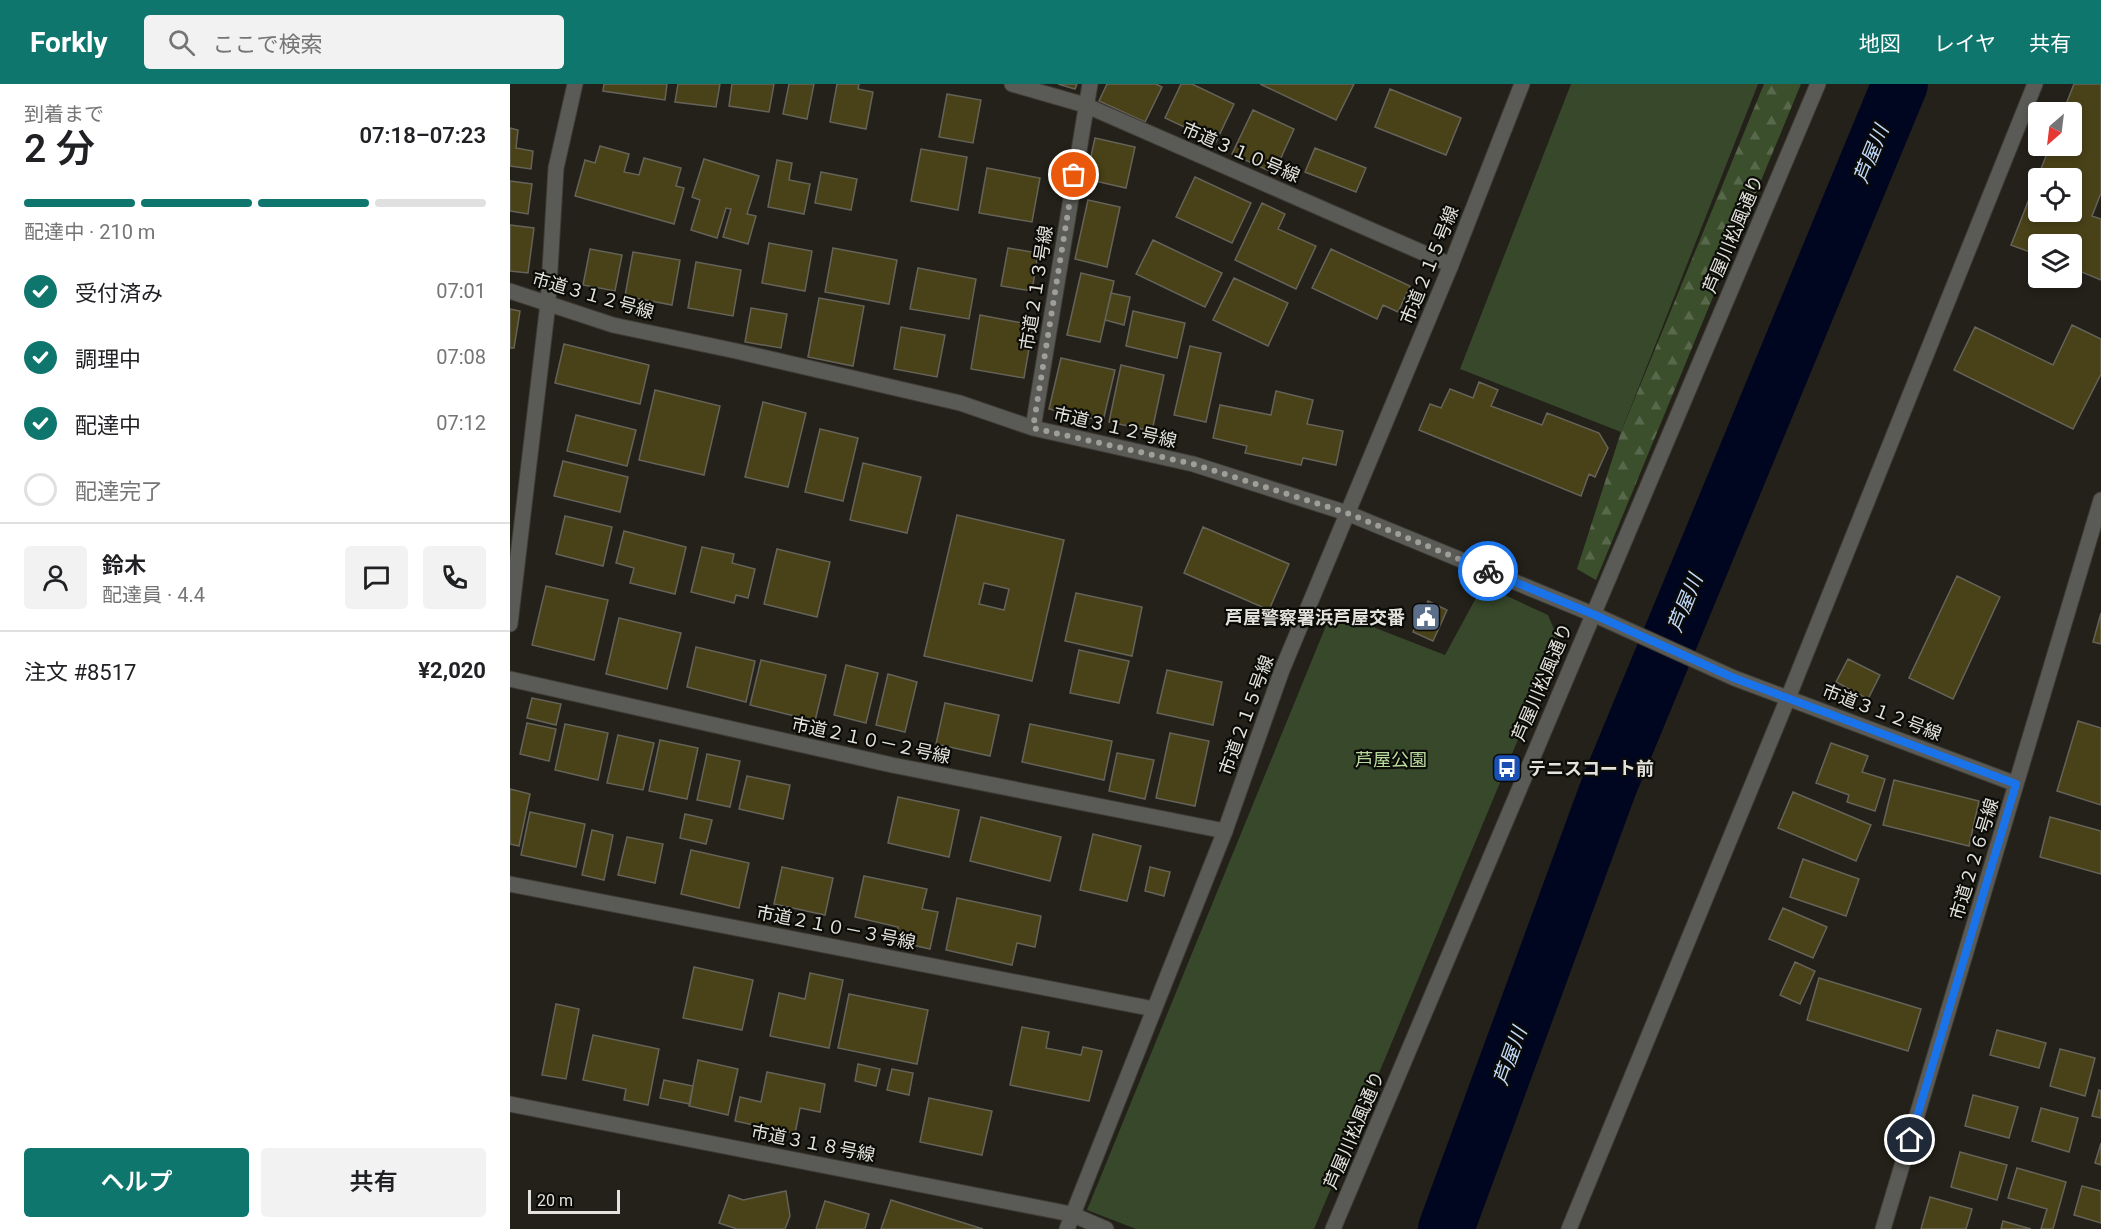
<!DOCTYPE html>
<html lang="ja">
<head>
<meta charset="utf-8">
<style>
  :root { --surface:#fff; --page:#f2f2f2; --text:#202124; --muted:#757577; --line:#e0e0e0; --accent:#0f766e }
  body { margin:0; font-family:Roboto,"Noto Sans JP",sans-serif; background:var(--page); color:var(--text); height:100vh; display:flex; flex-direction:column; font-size:22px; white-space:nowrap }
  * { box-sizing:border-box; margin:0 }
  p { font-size:20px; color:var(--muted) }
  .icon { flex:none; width:33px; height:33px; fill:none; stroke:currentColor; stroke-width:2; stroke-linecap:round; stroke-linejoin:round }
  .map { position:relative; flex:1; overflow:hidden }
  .sheet { display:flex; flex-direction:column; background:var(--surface); width:510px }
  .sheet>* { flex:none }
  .needle { width:39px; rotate:208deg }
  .buttons { position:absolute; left:1518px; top:18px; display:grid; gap:12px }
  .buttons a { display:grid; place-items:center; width:54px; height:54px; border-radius:6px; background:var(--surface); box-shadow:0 3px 9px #0003; font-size:30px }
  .scale { position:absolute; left:18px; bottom:15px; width:92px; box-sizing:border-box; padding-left:6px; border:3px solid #e3e2dc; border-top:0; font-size:16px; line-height:21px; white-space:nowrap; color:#e3e2dc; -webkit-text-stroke:4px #0b0b07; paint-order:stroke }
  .pin { position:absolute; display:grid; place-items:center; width:51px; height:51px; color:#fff; margin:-26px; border:3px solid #fff; border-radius:50%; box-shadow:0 2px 6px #0007 }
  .courier { position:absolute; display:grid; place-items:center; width:60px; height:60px; margin:-30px; border:4px solid #1a73e8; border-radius:50%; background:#fff; color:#222; box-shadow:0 2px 8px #0007 }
  .headline em { font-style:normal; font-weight:600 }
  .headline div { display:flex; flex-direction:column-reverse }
  .headline { display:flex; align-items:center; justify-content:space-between; height:102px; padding:0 24px }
  h1 { font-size:39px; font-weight:600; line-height:45px }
  .bar { display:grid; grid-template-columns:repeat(4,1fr); gap:9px 6px; align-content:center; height:72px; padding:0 24px }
  .bar i { height:8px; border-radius:4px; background:var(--line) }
  .bar .current { background:var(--accent) }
  .bar p { grid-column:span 4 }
  .line { display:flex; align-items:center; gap:15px; padding:0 24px; border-top:2px solid var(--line) }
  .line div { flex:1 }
  .round { display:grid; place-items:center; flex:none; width:63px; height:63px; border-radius:6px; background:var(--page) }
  ol { padding:0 24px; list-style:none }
  li { display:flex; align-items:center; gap:18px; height:66px }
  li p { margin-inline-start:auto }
  li .icon { padding:6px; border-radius:50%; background:var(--accent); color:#fff; stroke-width:4 }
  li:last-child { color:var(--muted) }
  li i { width:33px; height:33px; border:3px solid var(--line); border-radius:50% }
  .cta { display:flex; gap:12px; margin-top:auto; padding:12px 24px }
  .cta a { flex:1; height:69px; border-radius:6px; background:var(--accent); color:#fff; font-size:24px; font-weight:600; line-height:69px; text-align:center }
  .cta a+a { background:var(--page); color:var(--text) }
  header { display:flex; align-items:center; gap:36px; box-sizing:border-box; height:84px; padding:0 30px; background:var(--accent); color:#fff }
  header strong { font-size:28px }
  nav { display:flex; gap:33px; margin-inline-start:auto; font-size:21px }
  .search { width:420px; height:54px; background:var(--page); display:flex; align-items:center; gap:15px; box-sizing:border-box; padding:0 21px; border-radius:6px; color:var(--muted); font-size:22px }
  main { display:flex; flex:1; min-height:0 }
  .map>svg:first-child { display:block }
  .forest { fill:url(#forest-firs) }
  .park { fill:#38482b }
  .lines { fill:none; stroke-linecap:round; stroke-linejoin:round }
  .river { stroke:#000620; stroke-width:56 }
  .building { fill:#494117; stroke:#656359; stroke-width:1.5; fill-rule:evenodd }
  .minor-casing { stroke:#3e3c34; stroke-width:17 }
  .tertiary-casing { stroke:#3e3c34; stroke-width:17 }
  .minor { stroke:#5a5a56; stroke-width:15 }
  .tertiary { stroke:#5a5a56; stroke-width:15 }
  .done { stroke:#a09e98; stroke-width:6; stroke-dasharray:0 10.8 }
  .route { stroke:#1a73e8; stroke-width:8 }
  .labels { text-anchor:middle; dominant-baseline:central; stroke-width:4.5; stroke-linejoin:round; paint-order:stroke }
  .street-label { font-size:18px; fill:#e3e2dc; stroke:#0b0b07 }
  .poi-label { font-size:18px; font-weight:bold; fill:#e3e2dc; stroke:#0b0b07; text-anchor:end }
  .park-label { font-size:18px; fill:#badd9f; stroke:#0b0b07 }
  .water-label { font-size:20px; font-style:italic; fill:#c0d8fa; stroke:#0b0b07 }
</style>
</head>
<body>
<header>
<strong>Forkly</strong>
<div class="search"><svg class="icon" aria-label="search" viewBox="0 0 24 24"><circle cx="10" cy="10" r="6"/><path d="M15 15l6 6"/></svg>ここで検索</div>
<nav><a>地図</a><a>レイヤ</a><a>共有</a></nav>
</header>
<main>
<section class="sheet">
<div class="headline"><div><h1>2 分</h1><p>到着まで</p></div><em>07:18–07:23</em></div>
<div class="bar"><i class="current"></i><i class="current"></i><i class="current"></i><i></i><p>配達中 · 210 m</p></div>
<ol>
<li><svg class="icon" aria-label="check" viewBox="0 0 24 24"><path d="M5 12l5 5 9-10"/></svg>受付済み<p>07:01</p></li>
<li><svg class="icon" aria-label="check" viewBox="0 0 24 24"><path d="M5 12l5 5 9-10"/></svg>調理中<p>07:08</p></li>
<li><svg class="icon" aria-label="check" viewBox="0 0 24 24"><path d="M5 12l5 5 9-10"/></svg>配達中<p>07:12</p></li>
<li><i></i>配達完了</li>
</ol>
<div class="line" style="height:108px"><a class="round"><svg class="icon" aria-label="person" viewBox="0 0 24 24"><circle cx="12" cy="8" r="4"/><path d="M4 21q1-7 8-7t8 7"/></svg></a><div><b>鈴木</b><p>配達員 · 4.4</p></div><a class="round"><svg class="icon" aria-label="chat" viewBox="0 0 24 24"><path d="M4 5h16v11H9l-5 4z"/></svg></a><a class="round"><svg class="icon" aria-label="phone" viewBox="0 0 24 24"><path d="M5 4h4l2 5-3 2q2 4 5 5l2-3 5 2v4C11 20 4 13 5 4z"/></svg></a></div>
<div class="line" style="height:78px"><div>注文 #8517</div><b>¥2,020</b></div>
<div class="cta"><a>ヘルプ</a><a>共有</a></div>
</section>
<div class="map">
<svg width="1591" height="1145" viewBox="0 0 1591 1145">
  <defs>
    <pattern id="forest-firs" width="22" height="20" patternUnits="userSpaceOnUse" patternTransform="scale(1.5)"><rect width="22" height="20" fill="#3c4f2c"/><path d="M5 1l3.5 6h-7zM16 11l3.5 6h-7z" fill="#58684a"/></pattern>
  </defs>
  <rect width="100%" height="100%" fill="#232119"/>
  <path class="forest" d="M1254,0H1291L1086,496L1067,485L1111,348Z"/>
  <path class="park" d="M1061,0H1248L1111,348L950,285Z
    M973,501L1038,531L1049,557L804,1145H626L577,1126L822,527L935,571Z"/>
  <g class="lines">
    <path class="river" d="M936,1145L1099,702L1390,0"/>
  </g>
  <path class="building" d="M94,0H157L155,16L93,7Z
    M168,0H210L206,23L165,18Z
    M222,0H264L259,28L219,22Z
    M279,0H304L297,35L273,30Z
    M349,0L348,5L363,8L356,45L320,38L327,0Z
    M548,0H567L565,5Z
    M597,0H646L652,3L635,38L589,17Z
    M671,0H682L724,20L706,58L655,34Z
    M750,0H844L826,36Z
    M1564,0H1591V109L1582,132L1591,135V196L1562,184V160H1528V171L1501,161L1540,62H1562V28H1553ZM1528,94H1562V128H1528Z
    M880,5L951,34L936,71L865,43Z
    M437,10L471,16L463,59L429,53Z
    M743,26L784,45L764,89L722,70Z
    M0,44L8,46L6,64L23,67L21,85L0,82Z
    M585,54L625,63L616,104L576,95Z
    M90,62L119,70L114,88L129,91L134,74L171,84L166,102L174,104L164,140L65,112L75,76L85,79Z
    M805,64L856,84L846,108L795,88Z
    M411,65L457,73L448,126L401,117Z
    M194,75L249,92L237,130L246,132L238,160L213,153L221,125L216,124L207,154L181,146L190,116L182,113Z
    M267,76L282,79L279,96L300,100L294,130L258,123Z
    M477,84L530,94L522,138L469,129Z
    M311,88L347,95L341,126L305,119Z
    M685,93L741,119L722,159L666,133Z
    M0,97L22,100L18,130L0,127Z
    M578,116L610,123L597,183L565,175Z
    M752,119L775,130L768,145L806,162L786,205L725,176Z
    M0,141L24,144L18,189L0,187Z
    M643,156L712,189L695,223L626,190Z
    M259,159L302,167L295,207L252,199Z
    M323,164L387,176L379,220L315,208Z
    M498,164L528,169L522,207L491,202Z
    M80,165L112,171L105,207L73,201Z
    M821,165L900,202L888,228L873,221L867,235L802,204Z
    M123,168L170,176L162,221L115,212Z
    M186,178L231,186L223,232L178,224Z
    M408,184L466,195L459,235L400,225Z
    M571,189L604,197L590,258L557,251Z
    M724,194L778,219L758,262L703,236Z
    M601,209L620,213L614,241L595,236Z
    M309,214L354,222L343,282L298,273Z
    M241,224L277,230L271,264L235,258Z
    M0,225L10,227L4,264H0Z
    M623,227L675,239L667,274L616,262Z
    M470,231L523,241L514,294L461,285Z
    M1562,241L1591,255V290L1563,345L1444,286L1465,243L1543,281Z
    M391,243L435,251L427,293L384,285Z
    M54,260L139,281L130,320L45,299Z
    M680,262L711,269L696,338L664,331Z
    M551,274L605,286L593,337L539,325Z
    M611,281L654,291L642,347L599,338Z
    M969,298L988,306L981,322L1032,341L1037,329L1089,349L1098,364L1085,393L1079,390L1071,412L909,346L920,320L931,324L940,305L963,314Z
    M145,306L210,322L194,391L129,376Z
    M766,307L803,316L797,340L833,347L826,381L793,374L791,381L735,369L737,362L703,354L710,321L761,331Z
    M253,318L296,329L278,403L235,393Z
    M66,331L126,346L117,382L57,367Z
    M310,345L348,354L333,417L295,408Z
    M53,377L118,393L110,428L44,412Z
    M353,379L411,393L397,449L340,436Z
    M447,431L554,456L522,597L414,572ZM474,499L499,505L494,526L469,520Z
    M55,432L102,443L93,482L46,470Z
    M693,443L779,480L759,526L674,489Z
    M114,447L176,463L165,510L120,499L124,484L106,479Z
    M192,463L224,470L222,479L245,485L238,514L226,511L224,519L181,508Z
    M267,465L320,478L307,533L254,520Z
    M1447,492L1490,513L1443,615L1399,594Z
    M36,502L98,516L84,576L22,561Z
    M566,509L632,523L622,572L555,557Z
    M918,517L937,526L923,557L903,548Z
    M1591,529V560L1583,558Z
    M109,534L171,549L157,605L96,590Z
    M186,563L245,577L236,618L177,603Z
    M569,566L619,577L609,619L560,609Z
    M1338,575L1370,591L1358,615L1326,598Z
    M251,576L316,591L305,637L240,621Z
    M336,581L368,589L356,639L324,631Z
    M657,586L712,598L703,641L647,629Z
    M378,590L407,598L395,648L366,641Z
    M22,614L51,620L46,641L17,634Z
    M435,619L489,631L480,672L426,660Z
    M1568,637L1591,644V721L1547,707Z
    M17,639L46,645L39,677L10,670Z
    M55,640L98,649L88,696L45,686Z
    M520,640L602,657L594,696L512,678Z
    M660,649L699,657L685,722L646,714Z
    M108,651L144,659L133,706L97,699Z
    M150,656L188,664L177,715L139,707Z
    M1321,659L1358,672L1352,688L1375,695L1365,727L1337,718L1339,711L1306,699Z
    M607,669L644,676L635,715L599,707Z
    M197,670L230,677L220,723L187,716Z
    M237,692L280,701L273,735L229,725Z
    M1384,696L1469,717L1459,762L1373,741Z
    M0,705L20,710L9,762L0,760Z
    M1283,708L1361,741L1346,777L1268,744Z
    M388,713L449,726L439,773L378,759Z
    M20,728L75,740L66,783L11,771Z
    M175,730L202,736L196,760L170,754Z
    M471,733L551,753L540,797L460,777Z
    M1540,733L1591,747V790L1530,773Z
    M82,746L103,751L94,796L72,791Z
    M583,750L631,762L617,817L570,806Z
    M117,753L153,760L145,799L108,791Z
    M181,766L239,779L229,824L171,810Z
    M1293,775L1349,795L1336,832L1280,813Z
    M272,783L323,794L315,831L264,820Z
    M640,783L660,788L654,812L635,807Z
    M354,792L417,805L412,825L428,828L420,865L385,857L388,843L345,833Z
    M447,814L531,832L525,863L507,859L502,881L436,866Z
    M1273,824L1317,843L1303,874L1259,855Z
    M1285,878L1305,887L1290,920L1270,911Z
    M184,883L243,896L232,946L173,934Z
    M300,889L333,896L319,964L260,952L269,909L295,915Z
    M1309,894L1411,925L1398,967L1297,936Z
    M339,910L418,926L407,980L328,964Z
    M46,920L69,925L56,995L32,991Z
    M512,943L539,948L536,964L571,971L573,963L592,967L579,1017L500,1001Z
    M1487,946L1536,959L1529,984L1480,971Z
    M83,951L149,965L138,1021L114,1016L116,1005L73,996Z
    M1550,965L1585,974L1575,1012L1540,1002Z
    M188,976L228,985L218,1031L179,1022Z
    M348,980L370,985L366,1002L345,997Z
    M382,985L403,989L399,1011L377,1006Z
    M257,988L315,1000L310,1028L290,1024L285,1050L225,1037L230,1013L251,1018Z
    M154,996L183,1002L180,1020L150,1014Z
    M1589,1006L1591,1007V1034L1582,1032Z
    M1463,1011L1508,1023L1499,1054L1455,1042Z
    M419,1014L482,1027L472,1071L410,1058Z
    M1531,1024L1568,1034L1559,1068L1522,1057Z
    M1591,1059V1081L1585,1079Z
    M1450,1068L1497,1081L1487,1116L1441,1103Z
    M1507,1084L1556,1098L1543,1145H1531L1537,1125L1498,1114Z
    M1572,1102L1591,1107V1139L1564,1131Z
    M276,1107L280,1132L275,1145H227L209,1139L219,1111L233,1116Z
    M1420,1113L1462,1125L1456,1145H1411Z
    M381,1116L473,1145H371Z
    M315,1117L359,1130L355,1145H306Z
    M1493,1137L1521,1145H1491Z"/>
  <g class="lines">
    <g class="minor-casing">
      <path id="minor" d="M502,0L575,21L941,181
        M0,207L103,241L226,267L450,319L523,344L683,380L837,429L1085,531L1224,594L1506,700
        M523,344L580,0
        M0,540L38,219L46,84L65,0
        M0,595L382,681L715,747
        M0,800L644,925
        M0,1020L561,1130L596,1145
        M1373,1145L1591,416"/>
    </g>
    <g class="tertiary-casing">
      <path id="tertiary" d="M557,1145L715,747L772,586L941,181L1012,0
        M823,1145L1308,0
        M1059,1145L1278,614L1525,0"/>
    </g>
    <use href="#minor" class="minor"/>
    <use href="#tertiary" class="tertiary"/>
  </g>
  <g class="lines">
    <path class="done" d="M564,91L523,344L683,380L837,429L978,487"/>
    <path class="route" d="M978,487L1085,531L1224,594L1506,700L1400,1056"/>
  </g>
  <defs>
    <g id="civic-square" transform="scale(1.5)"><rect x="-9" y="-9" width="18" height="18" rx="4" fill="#5c6f8a" stroke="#0b0b07"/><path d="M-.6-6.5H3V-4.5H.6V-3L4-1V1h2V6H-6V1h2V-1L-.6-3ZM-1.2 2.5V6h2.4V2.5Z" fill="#fff"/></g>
    <g id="bus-square" transform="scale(1.5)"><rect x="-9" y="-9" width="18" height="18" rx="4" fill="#1a4fb4" stroke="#0b0b07"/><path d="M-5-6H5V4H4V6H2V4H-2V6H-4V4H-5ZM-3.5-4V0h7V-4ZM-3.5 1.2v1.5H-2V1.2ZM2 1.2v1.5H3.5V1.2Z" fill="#fff"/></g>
  </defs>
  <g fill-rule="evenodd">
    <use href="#civic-square" x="916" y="533"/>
    <use href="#bus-square" x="997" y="684"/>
  </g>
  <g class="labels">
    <g class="street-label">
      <text transform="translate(731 68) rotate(23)">市道３１０号線</text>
      <text transform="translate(1223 150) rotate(-67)">芦屋川松風通り</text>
      <text transform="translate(919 181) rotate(-68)">市道２１５号線</text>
      <text transform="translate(526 204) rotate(-81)">市道２１３号線</text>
      <text transform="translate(83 211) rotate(16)">市道３１２号線</text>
      <text transform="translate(605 343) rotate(13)">市道３１２号線</text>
      <text transform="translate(1032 598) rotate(-67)">芦屋川松風通り</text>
      <text transform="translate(1372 628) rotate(21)">市道３１２号線</text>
      <text transform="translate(736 631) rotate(-70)">市道２１５号線</text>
      <text transform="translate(361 656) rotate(12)">市道２１０－２号線</text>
      <text transform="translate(1464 775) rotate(-73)">市道２２６号線</text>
      <text transform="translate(326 843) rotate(11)">市道２１０－３号線</text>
      <text transform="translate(844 1046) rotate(-67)">芦屋川松風通り</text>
      <text transform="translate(303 1059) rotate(11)">市道３１８号線</text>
    </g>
    <g class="poi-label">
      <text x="895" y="533">芦屋警察署浜芦屋交番</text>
      <text x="1018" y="684" text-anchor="start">テニスコート前</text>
    </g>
    <g class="park-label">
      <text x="881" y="675">芦屋公園</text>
    </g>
    <g class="water-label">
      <text transform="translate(1361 70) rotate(-68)">芦屋川</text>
      <text transform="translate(1175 519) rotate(-68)">芦屋川</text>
      <text transform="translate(1000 972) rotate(-70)">芦屋川</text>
    </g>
  </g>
</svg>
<div class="buttons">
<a><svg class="needle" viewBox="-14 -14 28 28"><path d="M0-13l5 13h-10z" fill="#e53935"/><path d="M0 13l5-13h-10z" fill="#757577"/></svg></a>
<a><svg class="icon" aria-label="locate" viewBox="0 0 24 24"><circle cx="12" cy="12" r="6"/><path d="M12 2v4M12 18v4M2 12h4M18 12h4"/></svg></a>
<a><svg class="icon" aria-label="layers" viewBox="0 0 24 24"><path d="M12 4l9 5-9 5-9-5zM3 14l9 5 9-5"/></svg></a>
</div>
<div class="scale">20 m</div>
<div class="pin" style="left:564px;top:91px;background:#ea580c"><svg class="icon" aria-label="bag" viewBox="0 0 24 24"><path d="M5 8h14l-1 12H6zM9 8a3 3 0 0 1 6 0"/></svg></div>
<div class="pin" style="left:1400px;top:1056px;background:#1f2937"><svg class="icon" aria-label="home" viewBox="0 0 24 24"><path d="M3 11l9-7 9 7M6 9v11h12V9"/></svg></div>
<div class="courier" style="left:978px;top:487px"><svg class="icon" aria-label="bike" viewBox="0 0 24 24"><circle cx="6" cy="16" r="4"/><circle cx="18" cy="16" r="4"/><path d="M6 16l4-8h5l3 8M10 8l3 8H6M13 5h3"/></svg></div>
</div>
</main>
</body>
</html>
